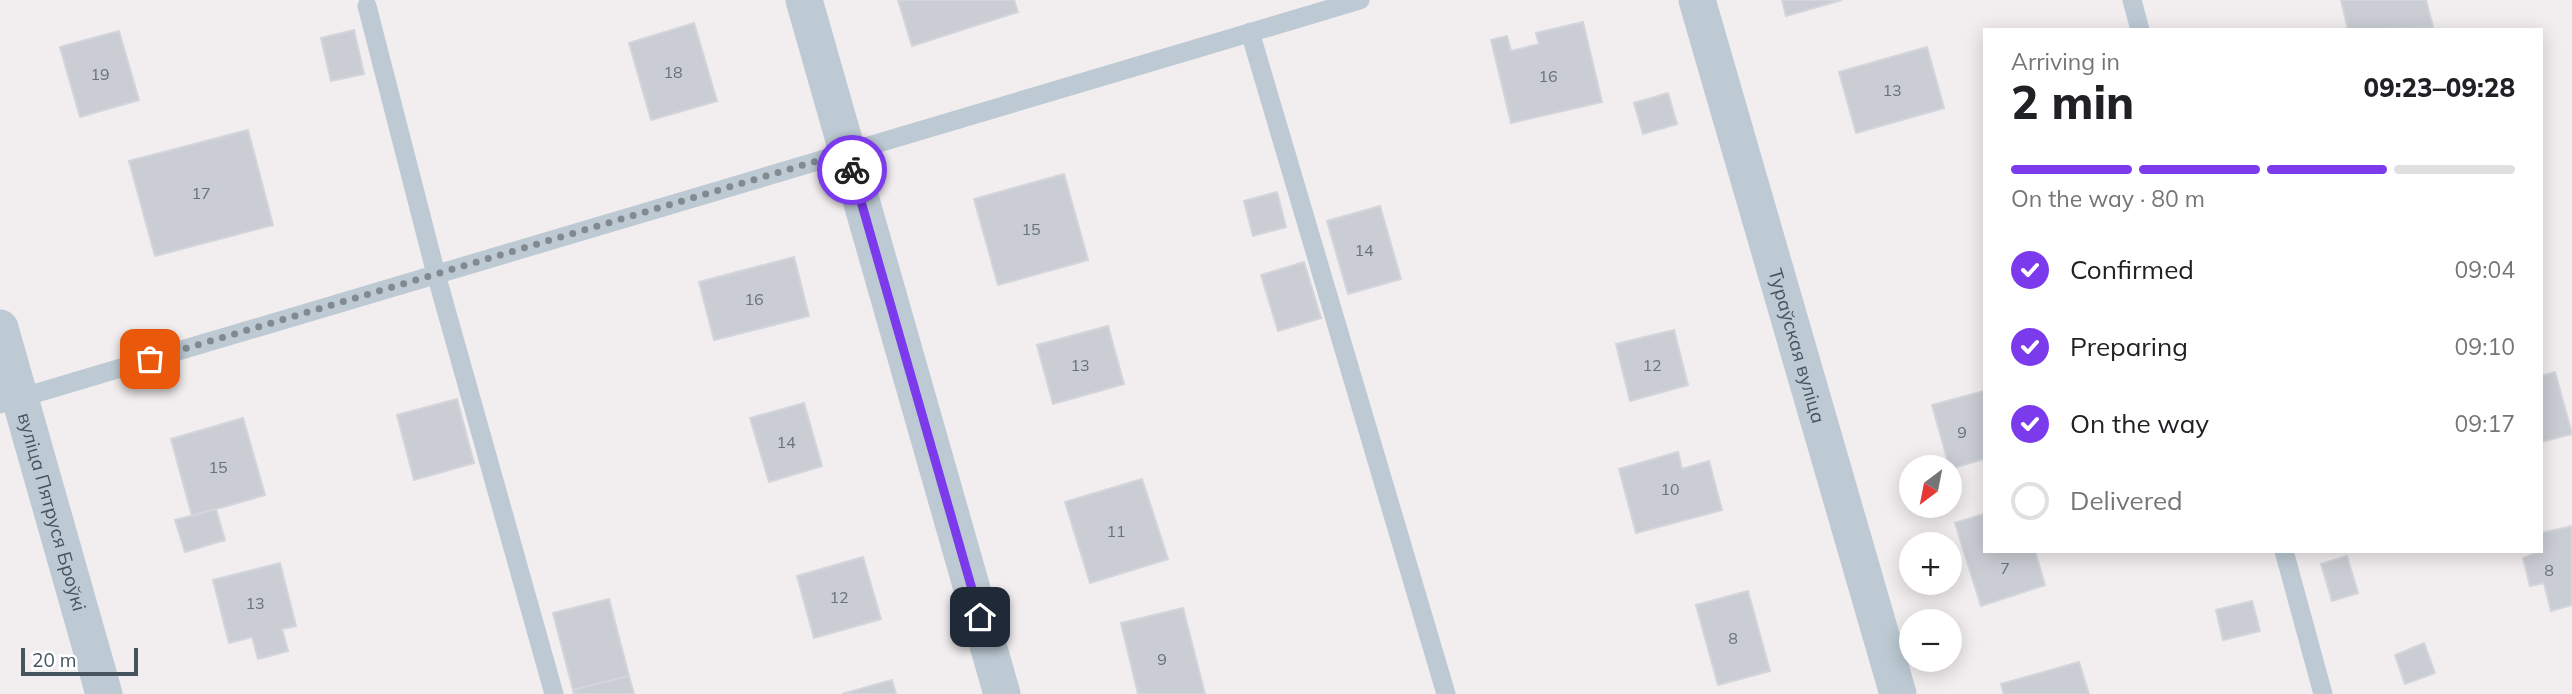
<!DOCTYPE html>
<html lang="en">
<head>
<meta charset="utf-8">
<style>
  :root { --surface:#fff; --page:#f2f2f2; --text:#202124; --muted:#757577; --line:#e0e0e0; --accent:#7c3aed }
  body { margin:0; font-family:Mulish,sans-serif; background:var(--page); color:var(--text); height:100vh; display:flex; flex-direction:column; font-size:26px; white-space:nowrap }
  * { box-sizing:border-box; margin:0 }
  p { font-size:23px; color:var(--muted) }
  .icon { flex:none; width:38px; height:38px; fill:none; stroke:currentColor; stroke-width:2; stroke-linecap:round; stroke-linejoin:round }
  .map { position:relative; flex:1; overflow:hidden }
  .panel { position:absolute; left:1983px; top:28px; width:560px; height:525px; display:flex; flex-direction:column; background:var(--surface); border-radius:0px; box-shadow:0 4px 18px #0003 }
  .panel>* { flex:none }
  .needle { width:46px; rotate:212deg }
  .tools { position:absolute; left:1899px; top:455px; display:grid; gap:14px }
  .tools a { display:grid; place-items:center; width:63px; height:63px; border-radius:50%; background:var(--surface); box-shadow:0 4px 18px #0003; font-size:35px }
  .scale { position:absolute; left:21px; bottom:18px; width:117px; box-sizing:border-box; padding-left:7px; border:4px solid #45545e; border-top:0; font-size:19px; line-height:24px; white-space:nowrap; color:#45545e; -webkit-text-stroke:5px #fff; paint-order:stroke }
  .pin { position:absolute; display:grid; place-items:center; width:60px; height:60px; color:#fff; margin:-30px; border-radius:14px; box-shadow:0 4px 10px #0006 }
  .courier { position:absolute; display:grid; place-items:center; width:70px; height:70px; margin:-35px; border:5px solid #7c3aed; border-radius:50%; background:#fff; color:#222; box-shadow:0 2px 9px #0007 }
  .headline em { font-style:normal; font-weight:800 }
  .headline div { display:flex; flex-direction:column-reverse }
  .headline { display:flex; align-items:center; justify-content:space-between; height:119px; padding:0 28px }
  h1 { font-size:46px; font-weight:800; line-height:52px }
  .bar { display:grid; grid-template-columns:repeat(4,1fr); gap:10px 7px; align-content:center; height:84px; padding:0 28px }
  .bar i { height:9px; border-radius:5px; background:var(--line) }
  .bar .on { background:var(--accent) }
  .bar p { grid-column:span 4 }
  ol { padding:0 28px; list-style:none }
  li { display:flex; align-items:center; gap:21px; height:77px }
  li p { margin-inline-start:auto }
  li .icon { padding:7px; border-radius:50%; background:var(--accent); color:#fff; stroke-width:4 }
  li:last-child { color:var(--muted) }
  li i { width:38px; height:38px; border:4px solid var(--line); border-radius:50% }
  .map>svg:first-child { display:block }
  .building { fill:#caced4; stroke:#d2d5db; stroke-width:2 }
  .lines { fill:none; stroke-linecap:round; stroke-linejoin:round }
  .service { stroke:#bdcad3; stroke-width:19 }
  .minor { stroke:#bdcad3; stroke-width:37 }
  .done { stroke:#828a91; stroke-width:7; stroke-dasharray:0 12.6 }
  .route { stroke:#7c3aed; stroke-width:9 }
  .labels { text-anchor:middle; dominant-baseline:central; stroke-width:5; stroke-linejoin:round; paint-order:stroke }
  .number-label { font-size:16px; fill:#66727c }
  .street-label { font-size:19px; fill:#45545e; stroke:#fff }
</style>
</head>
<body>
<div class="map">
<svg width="2572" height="694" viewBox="0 0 2572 694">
  <rect width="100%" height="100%" fill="#f2eeef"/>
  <path class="building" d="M898,0H1014L1018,12L912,46Z
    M1782,0H1842L1786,16Z
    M2341,0H2426L2433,27L2348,30Z
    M1583,22L1602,102L1511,123L1491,40L1507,36L1511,51L1539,44L1536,33Z
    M694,23L717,101L651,120L629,43Z
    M354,30L364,74L331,81L321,38Z
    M119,31L139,100L80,117L60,47Z
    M1927,47L1944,108L1856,133L1839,72Z
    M1668,93L1677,124L1643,134L1634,103Z
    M248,130L273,225L155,256L129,161Z
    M1064,174L1088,260L998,285L974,199Z
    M1277,192L1286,227L1253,236L1244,201Z
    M1380,206L1401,279L1348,294L1327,221Z
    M794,257L809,316L714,340L699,282Z
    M1304,262L1321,318L1278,331L1261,275Z
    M1108,326L1124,384L1053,404L1037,345Z
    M1674,330L1688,385L1630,401L1616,344Z
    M2555,372L2572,434L2541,442V376Z
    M1984,391V459L1950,469L1932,405Z
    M457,399L474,463L414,480L397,415Z
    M804,403L822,466L769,482L750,418Z
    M243,418L265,495L192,516L171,439Z
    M1678,452L1682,469L1709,461L1722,510L1636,533L1619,469Z
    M1142,479L1168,559L1090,583L1065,502Z
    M216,509L225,540L185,552L175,520Z
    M1984,514V551H2035L2045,585L1981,606L1955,523Z
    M2572,526V605L2551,611L2544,583L2530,586L2523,558L2541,551V533Z
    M2347,556L2358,593L2332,601L2321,564Z
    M863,557L881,619L814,638L797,576Z
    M280,563L296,626L282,629L288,651L258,659L252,637L229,643L213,580Z
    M1748,591L1770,671L1718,685L1696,605Z
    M609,599L629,676L573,690L553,613Z
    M2252,601L2260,631L2223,640L2216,610Z
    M1183,608L1205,694H1138L1121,623Z
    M2424,643L2435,673L2405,684L2395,655Z
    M2079,662L2089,694H2004L2001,684Z
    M629,676L634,694H574L573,690Z
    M892,680L896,694H842Z"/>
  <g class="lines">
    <path class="service" d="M2132,0L2140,30
      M367,6L436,274L554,694
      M1250,32L1446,694
      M0,404L1360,0
      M2284,551L2323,694"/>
    <g class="minor">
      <path d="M804,0L1002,694"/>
      <path id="s1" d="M1697,0L1898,694"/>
      <path id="s2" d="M0,328L104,694"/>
    </g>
  </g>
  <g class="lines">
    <path class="done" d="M150,359L847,152L852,170"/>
    <path class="route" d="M852,170L980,617"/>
  </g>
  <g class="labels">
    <g class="number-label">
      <text x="673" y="72">18</text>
      <text x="100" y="74">19</text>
      <text x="1548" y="76">16</text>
      <text x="1892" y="90">13</text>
      <text x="201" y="193">17</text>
      <text x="1031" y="229">15</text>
      <text x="1364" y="250">14</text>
      <text x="754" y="299">16</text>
      <text x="1080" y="365">13</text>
      <text x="1652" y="365">12</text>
      <text x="1962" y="432">9</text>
      <text x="786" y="442">14</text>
      <text x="218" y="467">15</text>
      <text x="1670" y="489">10</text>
      <text x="1116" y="531">11</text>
      <text x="2005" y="568">7</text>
      <text x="2549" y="570">8</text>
      <text x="839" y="597">12</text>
      <text x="255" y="603">13</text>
      <text x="1733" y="638">8</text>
      <text x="1162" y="659">9</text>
    </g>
    <g class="street-label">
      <text stroke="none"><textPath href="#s1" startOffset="360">Тураўская вуліца</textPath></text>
      <text stroke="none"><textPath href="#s2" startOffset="191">вуліца Пятруся Броўкі</textPath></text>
    </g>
  </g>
</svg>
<div class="tools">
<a><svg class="needle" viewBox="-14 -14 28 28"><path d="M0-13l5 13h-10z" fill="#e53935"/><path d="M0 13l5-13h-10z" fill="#757577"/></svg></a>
<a>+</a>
<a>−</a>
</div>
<div class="scale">20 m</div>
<div class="pin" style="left:150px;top:359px;background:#ea580c"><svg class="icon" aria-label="bag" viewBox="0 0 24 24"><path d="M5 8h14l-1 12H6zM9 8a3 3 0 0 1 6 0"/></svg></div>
<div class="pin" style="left:980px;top:617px;background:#1f2937"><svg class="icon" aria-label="home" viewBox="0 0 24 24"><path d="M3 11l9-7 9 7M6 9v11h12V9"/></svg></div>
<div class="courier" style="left:852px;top:170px"><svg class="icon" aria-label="bike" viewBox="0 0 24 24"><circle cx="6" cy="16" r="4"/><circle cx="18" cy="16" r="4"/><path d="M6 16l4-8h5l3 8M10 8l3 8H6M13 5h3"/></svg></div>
<section class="panel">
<div class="headline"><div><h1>2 min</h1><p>Arriving in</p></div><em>09:23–09:28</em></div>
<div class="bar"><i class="on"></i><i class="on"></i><i class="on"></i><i></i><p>On the way · 80 m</p></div>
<ol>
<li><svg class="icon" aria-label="check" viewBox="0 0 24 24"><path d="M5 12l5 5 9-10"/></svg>Confirmed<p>09:04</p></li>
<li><svg class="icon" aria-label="check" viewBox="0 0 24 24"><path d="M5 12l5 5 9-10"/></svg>Preparing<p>09:10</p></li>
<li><svg class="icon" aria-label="check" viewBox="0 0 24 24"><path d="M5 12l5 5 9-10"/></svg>On the way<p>09:17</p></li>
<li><i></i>Delivered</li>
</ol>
</section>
</div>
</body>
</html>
